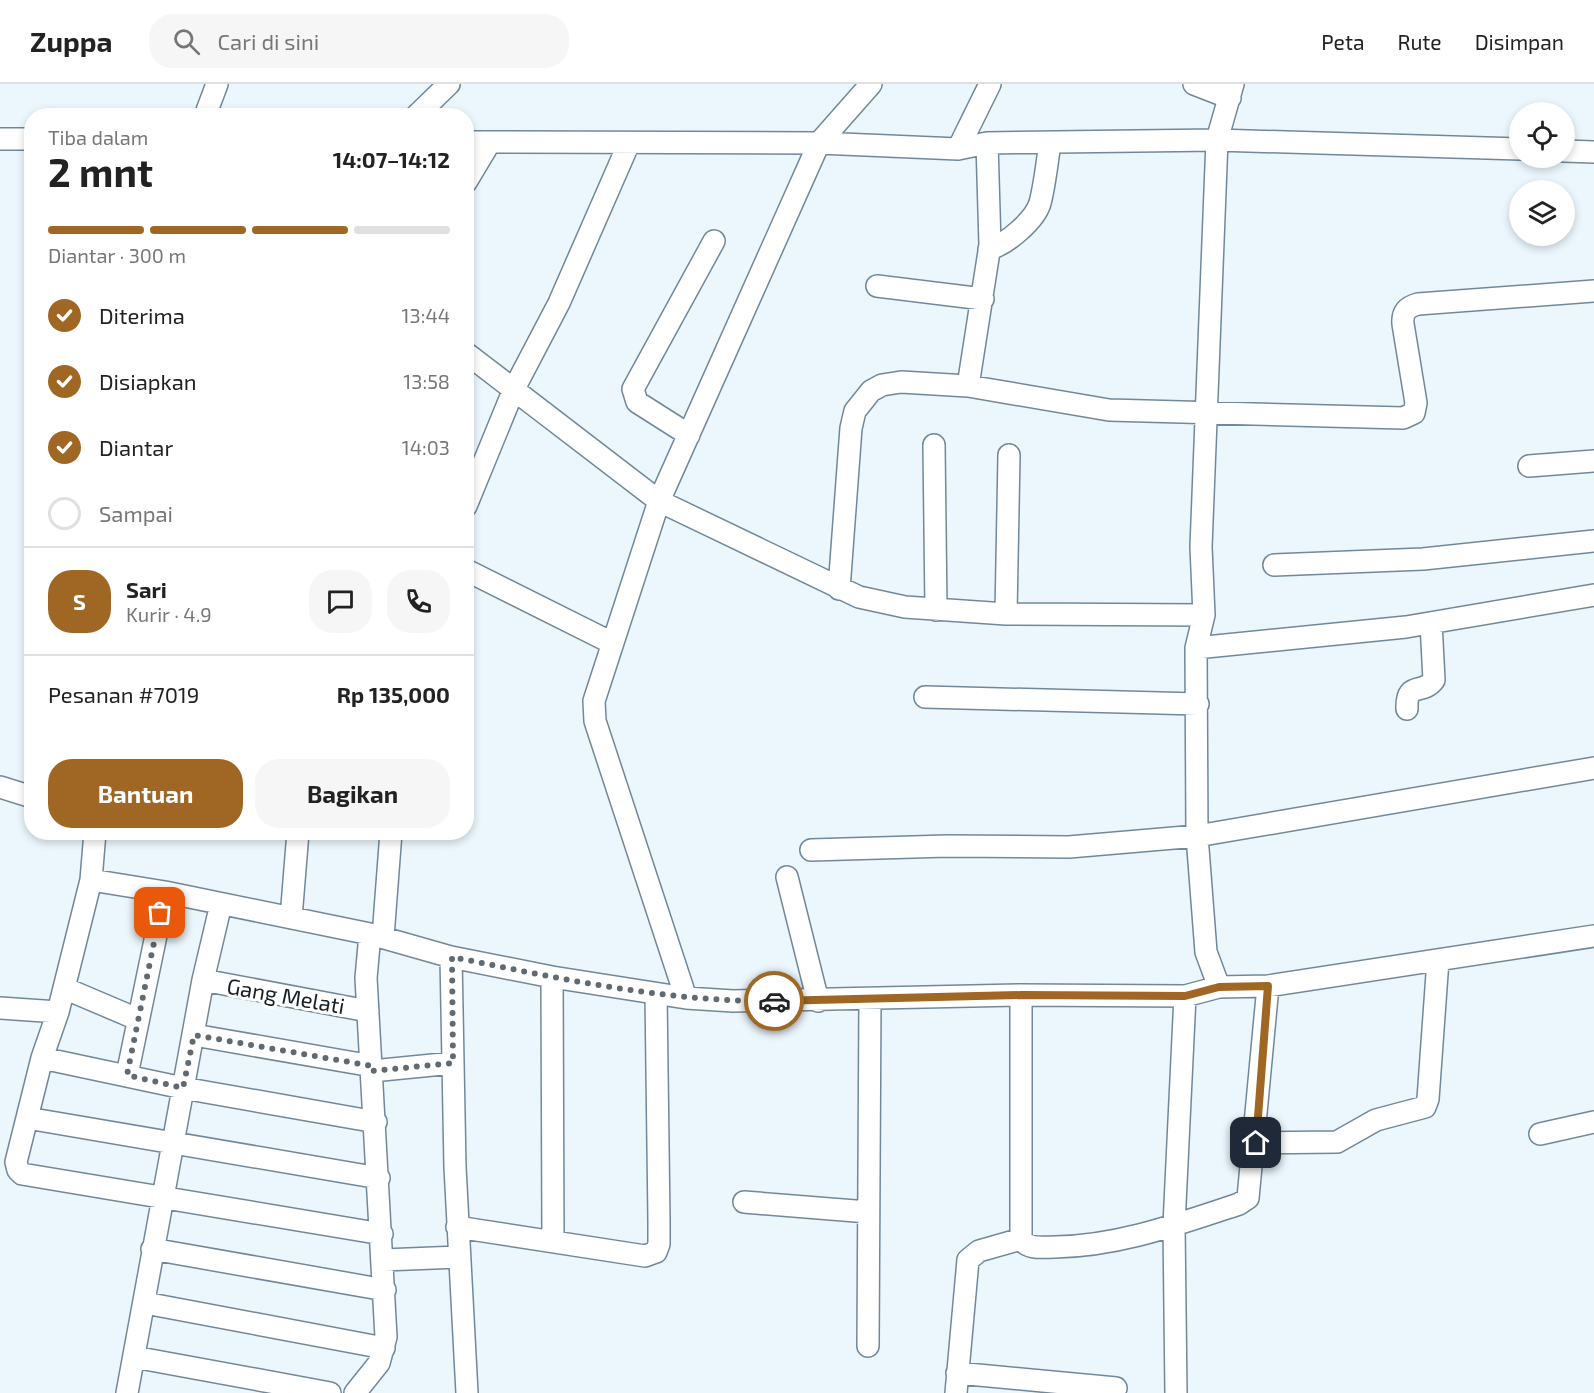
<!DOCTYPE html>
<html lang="id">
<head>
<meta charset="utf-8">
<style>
  :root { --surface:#fff; --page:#f6f6f6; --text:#222; --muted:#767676; --line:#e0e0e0; --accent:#9f6723 }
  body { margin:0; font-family:"Exo 2",sans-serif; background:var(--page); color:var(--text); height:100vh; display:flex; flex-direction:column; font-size:22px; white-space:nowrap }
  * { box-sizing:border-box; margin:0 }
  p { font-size:20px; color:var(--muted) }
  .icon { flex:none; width:33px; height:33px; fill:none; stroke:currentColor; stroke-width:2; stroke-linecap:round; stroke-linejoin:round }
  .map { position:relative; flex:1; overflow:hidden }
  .details { position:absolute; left:24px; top:24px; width:450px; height:732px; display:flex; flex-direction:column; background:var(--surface); border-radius:24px; box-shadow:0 3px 9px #0003 }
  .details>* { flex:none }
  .tools { position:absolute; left:1509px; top:18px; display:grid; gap:12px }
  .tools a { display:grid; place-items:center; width:66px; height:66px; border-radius:50%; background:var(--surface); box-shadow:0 3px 9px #0003; font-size:30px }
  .pin { position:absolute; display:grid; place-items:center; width:51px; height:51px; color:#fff; margin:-26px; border-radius:12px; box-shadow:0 3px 9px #0006 }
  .courier { position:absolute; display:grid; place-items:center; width:60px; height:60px; margin:-30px; border:4px solid #9f6723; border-radius:50%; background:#fff; color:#222; box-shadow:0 2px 8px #0007 }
  .overview em { font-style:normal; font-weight:700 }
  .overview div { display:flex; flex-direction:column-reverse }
  .overview { display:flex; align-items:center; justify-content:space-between; height:102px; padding:0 24px }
  h1 { font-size:39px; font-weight:700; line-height:45px }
  .bar { display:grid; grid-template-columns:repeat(4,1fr); gap:9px 6px; align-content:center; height:72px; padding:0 24px }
  .bar i { height:8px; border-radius:4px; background:var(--line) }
  .bar .current { background:var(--accent) }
  .bar p { grid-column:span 4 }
  .line { display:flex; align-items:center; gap:15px; padding:0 24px; border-top:2px solid var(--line) }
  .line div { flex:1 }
  .round { display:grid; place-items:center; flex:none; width:63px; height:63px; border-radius:24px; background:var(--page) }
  ol { padding:0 24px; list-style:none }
  li { display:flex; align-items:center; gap:18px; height:66px }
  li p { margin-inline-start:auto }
  li .icon { padding:6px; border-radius:50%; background:var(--accent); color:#fff; stroke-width:4 }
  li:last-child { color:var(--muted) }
  li i { width:33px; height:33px; border:3px solid var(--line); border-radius:50% }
  .cta { display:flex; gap:12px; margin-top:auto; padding:12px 24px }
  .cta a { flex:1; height:69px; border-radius:24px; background:var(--accent); color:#fff; font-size:24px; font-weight:700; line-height:69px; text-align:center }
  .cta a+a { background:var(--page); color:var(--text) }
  header { display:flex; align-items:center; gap:36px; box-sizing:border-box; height:84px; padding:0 30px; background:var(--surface); border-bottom:2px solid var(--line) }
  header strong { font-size:28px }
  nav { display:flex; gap:33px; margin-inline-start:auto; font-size:21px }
  .search { width:420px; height:54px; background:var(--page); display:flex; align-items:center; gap:15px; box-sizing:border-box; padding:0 21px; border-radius:24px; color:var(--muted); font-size:22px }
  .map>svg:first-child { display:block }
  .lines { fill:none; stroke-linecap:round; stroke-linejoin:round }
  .minor-casing { stroke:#71889a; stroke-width:24 }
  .minor { stroke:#fff; stroke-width:21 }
  .done { stroke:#616a71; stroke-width:6; stroke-dasharray:0 10.8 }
  .route { stroke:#9f6723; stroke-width:8 }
  .labels { text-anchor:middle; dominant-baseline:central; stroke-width:6; stroke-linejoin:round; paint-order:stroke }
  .street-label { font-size:22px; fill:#161f26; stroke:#fff }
</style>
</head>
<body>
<header>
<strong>Zuppa</strong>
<div class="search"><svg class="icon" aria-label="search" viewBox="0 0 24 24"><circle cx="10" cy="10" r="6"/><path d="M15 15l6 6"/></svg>Cari di sini</div>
<nav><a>Peta</a><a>Rute</a><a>Disimpan</a></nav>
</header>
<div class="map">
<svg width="1594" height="1309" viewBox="0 0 1594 1309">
  <rect width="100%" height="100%" fill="#ebf6fd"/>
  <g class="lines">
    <g class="minor-casing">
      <path id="minor" d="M1194,0L1230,14
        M205,32L217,0
        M416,32L449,0
        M0,55H32
        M466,58L819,59L958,65L987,59L1217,56L1520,65
        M958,65L990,0
        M1564,67L1594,68
        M466,98L490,58
        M989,165C1006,161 1035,136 1040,119C1045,100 1047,78 1050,59
        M877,202L983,215
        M466,269L659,417L859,513L905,523L1006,530L1204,531
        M968,302L990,161L987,59
        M689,351L637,318L633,305L714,157
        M934,361L936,526
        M1529,382L1594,377
        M466,422L514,305L559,219L629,59
        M1274,481L1423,475L1594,457
        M466,486L612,559
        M839,505L851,344L855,327L871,307L882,301L901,298L968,302L1109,326L1403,334L1414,329L1416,319L1403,240C1402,228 1407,223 1418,220L1594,207
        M1006,530L1009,371
        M1196,564L1406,543L1594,511
        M925,613L1198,620
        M1407,625C1406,596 1422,612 1434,596L1431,539
        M0,703L32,713
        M811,766L947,762L1069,763L1197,752L1594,684
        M787,793L818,917
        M91,796L95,748
        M291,834L298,748
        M383,853L391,748
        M451,873L455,1083L467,1309
        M552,893L553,1157
        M203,896L368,927
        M1219,903L1206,868L1197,752L1196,564L1204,531L1201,463L1217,56L1233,0
        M64,904L137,935
        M1021,911V1155C1028,1166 1043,1163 1055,1163C1119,1162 1178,1140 1239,1120L1248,1114L1268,902
        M686,914L595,637L594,617L659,417L819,59L871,0
        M0,924L58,928L91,796L165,808L370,850L451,873L552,893L686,914L733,917L1021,911L1185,912L1219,903L1268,902L1594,852
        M58,928L42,974L16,1078L18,1086L22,1090L382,1150
        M194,951L372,982
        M42,974L183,1004L376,1038
        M372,987L453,979
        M127,991L165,808
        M27,1034L379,1094
        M1540,1050L1594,1038
        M1255,1059L1337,1058L1376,1036L1425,1023L1428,1015L1438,876
        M744,1118L868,1128
        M457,1143L645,1172L656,1168L659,1160V1137L656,910
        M152,1165L385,1206
        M384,1176L458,1173
        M145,1219L384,1264
        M868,1262L870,915
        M134,1273L330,1309
        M957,1289L1116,1304
        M127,1309L203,896L221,820
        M355,1309L379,1279L386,1253L366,894L370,850
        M956,1309L968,1176L979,1167L1021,1155
        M1176,1309L1174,1141L1185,912"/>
    </g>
    <use href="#minor" class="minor"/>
  </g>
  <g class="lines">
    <path class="done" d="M160,829L127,991L183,1004L194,951L372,982V987L453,979L452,873C558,894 665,918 774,917"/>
    <path class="route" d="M774,917L1022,911L1185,912L1219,903L1268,902L1256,1059"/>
  </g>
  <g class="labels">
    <g class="street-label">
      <text transform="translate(286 911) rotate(10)">Gang Melati</text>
    </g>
  </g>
</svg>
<div class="tools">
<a><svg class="icon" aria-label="locate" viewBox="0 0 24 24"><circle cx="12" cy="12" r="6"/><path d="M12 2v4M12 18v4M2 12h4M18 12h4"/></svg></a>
<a><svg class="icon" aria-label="layers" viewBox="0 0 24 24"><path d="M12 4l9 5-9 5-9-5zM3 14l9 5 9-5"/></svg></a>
</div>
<div class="pin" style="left:160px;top:829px;background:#ea580c"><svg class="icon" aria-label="bag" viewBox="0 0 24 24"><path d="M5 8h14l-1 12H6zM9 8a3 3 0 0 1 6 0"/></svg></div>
<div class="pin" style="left:1256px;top:1059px;background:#1f2937"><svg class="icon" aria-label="home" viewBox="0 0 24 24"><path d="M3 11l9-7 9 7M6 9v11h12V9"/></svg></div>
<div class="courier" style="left:774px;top:917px"><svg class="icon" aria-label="car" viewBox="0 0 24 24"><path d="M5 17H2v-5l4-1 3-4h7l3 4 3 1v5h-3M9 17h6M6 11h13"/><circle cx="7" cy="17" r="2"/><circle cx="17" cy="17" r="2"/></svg></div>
<section class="details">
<div class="overview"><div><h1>2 mnt</h1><p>Tiba dalam</p></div><em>14:07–14:12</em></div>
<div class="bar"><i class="current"></i><i class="current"></i><i class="current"></i><i></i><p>Diantar · 300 m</p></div>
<ol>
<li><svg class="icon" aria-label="check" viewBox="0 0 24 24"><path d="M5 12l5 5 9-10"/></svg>Diterima<p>13:44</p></li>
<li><svg class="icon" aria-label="check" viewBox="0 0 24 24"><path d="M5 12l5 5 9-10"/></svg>Disiapkan<p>13:58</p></li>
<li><svg class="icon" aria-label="check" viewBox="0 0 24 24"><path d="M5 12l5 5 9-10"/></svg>Diantar<p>14:03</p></li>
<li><i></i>Sampai</li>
</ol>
<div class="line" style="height:108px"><b class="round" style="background:var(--accent);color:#fff">S</b><div><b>Sari</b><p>Kurir · 4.9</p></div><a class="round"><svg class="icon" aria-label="chat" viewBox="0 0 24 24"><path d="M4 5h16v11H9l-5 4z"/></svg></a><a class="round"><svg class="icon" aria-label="phone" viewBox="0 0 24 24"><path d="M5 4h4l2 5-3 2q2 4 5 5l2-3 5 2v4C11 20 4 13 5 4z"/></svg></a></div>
<div class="line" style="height:78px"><div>Pesanan #7019</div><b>Rp 135,000</b></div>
<div class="cta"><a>Bantuan</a><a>Bagikan</a></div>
</section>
</div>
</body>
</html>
